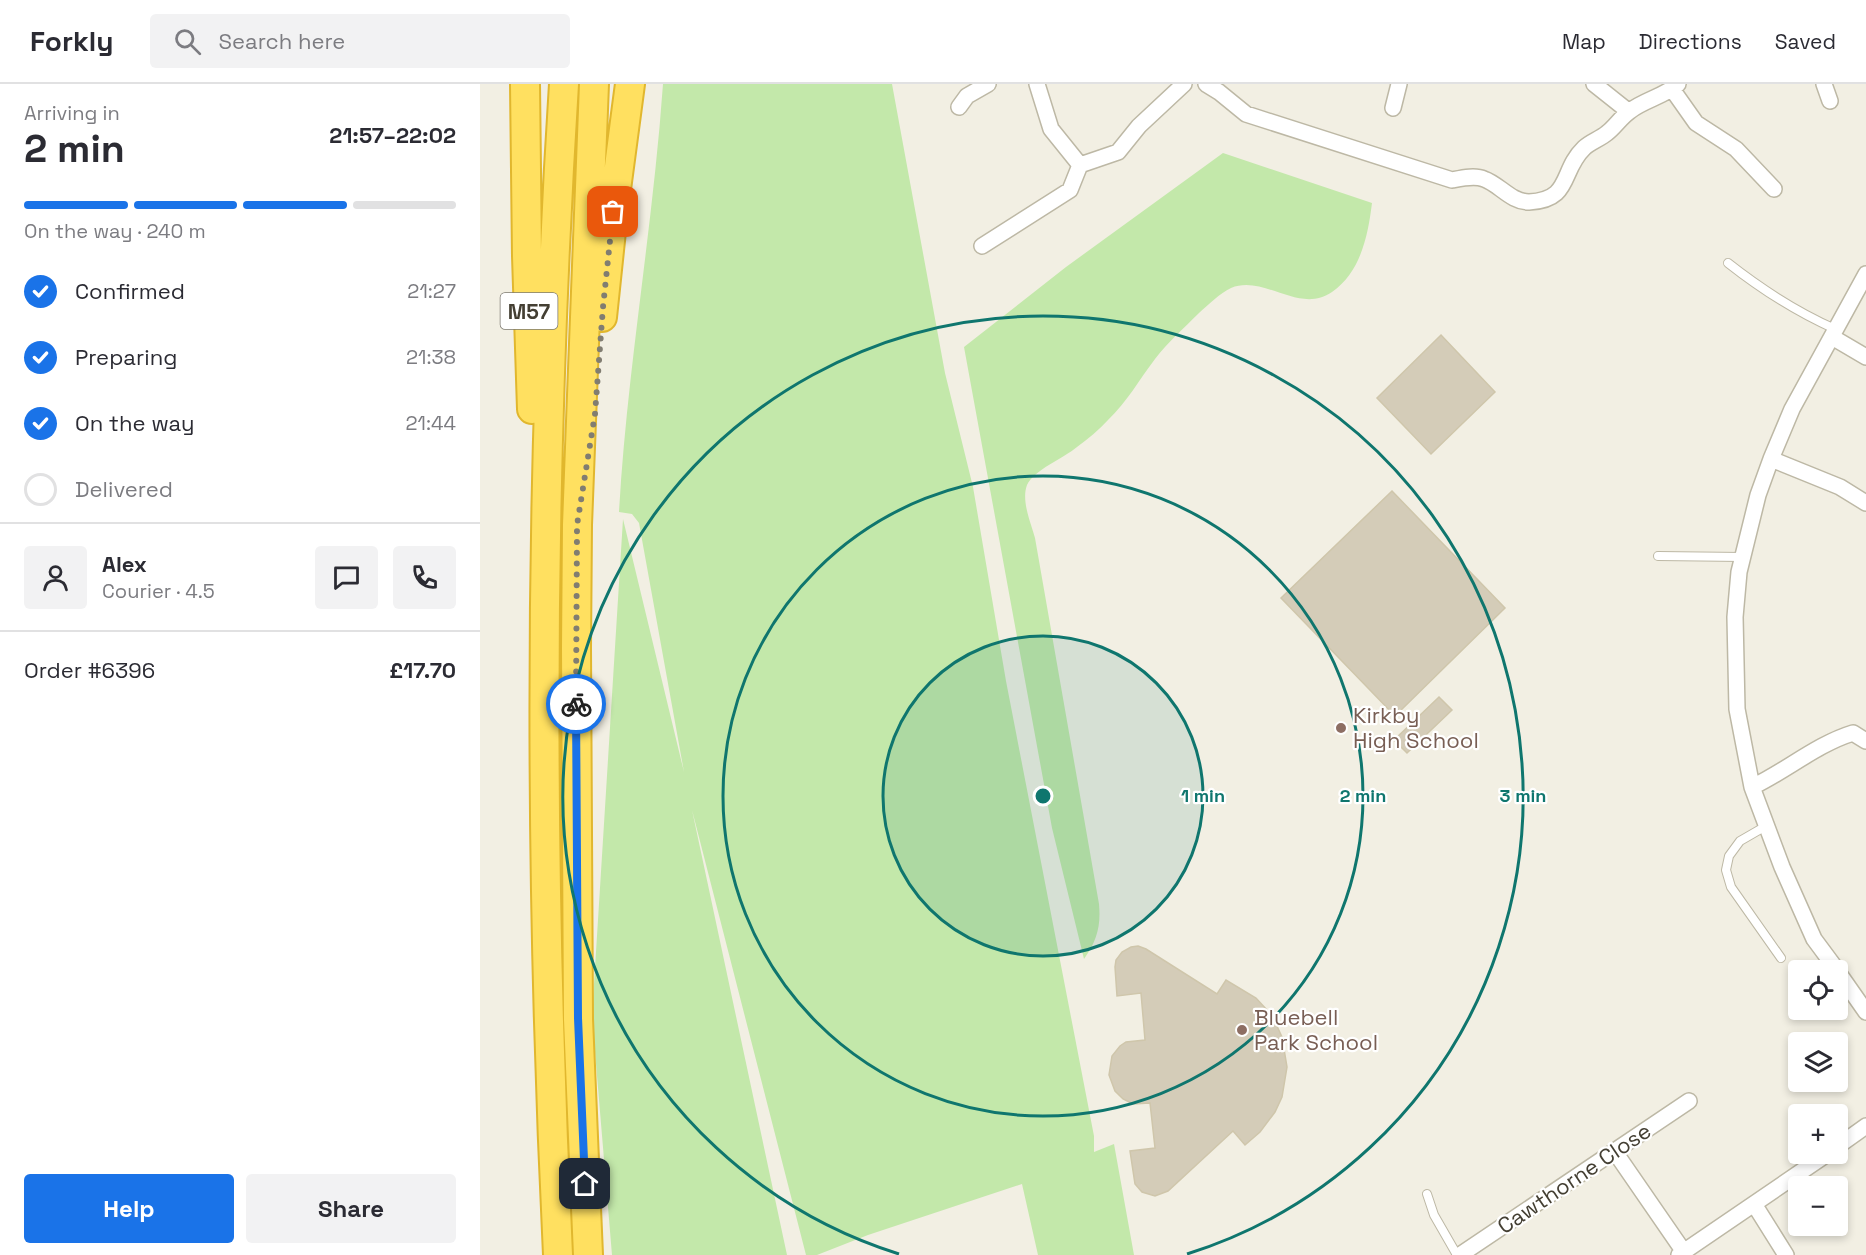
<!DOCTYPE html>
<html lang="en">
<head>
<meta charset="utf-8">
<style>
  :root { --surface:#fff; --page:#f2f2f3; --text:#2b2b33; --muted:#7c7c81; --line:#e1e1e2; --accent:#1a73e8 }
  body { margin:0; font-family:"Space Grotesk",sans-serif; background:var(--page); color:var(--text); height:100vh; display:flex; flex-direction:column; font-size:22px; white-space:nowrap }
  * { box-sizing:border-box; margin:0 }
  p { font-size:20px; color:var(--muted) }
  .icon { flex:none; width:33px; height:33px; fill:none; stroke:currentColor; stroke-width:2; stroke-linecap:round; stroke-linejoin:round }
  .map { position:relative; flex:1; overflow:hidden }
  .panel { display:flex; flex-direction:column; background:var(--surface); width:480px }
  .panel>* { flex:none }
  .controls { position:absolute; left:1308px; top:876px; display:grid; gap:12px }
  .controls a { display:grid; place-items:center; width:60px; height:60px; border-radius:6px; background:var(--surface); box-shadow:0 3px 9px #0003; font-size:30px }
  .pin { position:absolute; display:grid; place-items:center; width:51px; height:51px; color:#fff; margin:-26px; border-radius:12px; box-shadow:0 3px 9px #0006 }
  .courier { position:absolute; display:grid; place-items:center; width:60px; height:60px; margin:-30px; border:4px solid #1a73e8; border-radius:50%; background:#fff; color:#222; box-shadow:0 2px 8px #0007 }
  .summary em { font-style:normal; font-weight:700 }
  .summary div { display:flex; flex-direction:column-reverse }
  .summary { display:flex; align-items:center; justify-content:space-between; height:102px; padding:0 24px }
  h1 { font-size:39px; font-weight:700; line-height:45px }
  .bar { display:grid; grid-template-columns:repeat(4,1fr); gap:9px 6px; align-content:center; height:72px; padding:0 24px }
  .bar i { height:8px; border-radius:4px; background:var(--line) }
  .bar .active { background:var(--accent) }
  .bar p { grid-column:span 4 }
  .line { display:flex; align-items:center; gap:15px; padding:0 24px; border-top:2px solid var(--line) }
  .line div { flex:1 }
  .round { display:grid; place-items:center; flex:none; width:63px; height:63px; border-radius:6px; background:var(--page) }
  ol { padding:0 24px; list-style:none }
  li { display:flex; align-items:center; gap:18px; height:66px }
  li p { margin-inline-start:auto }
  li .icon { padding:6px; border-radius:50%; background:var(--accent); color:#fff; stroke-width:4 }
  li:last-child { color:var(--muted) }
  li i { width:33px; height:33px; border:3px solid var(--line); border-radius:50% }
  .button { display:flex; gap:12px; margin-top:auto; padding:12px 24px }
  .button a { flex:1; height:69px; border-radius:6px; background:var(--accent); color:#fff; font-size:24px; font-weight:700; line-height:69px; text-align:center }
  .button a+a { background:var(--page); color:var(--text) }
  header { display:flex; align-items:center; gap:36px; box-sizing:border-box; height:84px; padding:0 30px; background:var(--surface); border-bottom:2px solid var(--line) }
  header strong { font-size:28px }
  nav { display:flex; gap:33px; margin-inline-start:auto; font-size:21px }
  .search { width:420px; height:54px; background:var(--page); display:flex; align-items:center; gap:15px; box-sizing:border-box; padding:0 21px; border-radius:6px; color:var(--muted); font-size:22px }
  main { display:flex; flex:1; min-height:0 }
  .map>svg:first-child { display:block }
  .green { fill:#c3e8aa }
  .building { fill:#d4ccb8; stroke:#cfc6ab; stroke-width:1.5 }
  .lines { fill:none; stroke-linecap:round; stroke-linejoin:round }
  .service-casing { stroke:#bdb8a5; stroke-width:10 }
  .minor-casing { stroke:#bdb8a5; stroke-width:18 }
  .motorway-casing { stroke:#e1b72e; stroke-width:32 }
  .service { stroke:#fff; stroke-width:8 }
  .minor { stroke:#fff; stroke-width:15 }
  .motorway { stroke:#ffe060; stroke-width:28 }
  .done { stroke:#817d71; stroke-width:6; stroke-dasharray:0 10.8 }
  .route { stroke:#1a73e8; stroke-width:8 }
  .ring { fill:none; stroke:#0f766e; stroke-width:3 }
  .education-dot { fill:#8d6e63; stroke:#fff; stroke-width:2 }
  .labels { text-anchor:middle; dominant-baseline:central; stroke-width:4.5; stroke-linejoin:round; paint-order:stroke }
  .shield { fill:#fff; stroke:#7c7970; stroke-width:1.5 }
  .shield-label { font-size:21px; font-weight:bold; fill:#443f33 }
  .education-label { font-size:22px; fill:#785e54; stroke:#fff; text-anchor:start }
  .street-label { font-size:22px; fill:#443f33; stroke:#fff }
  .centre { fill:#0f766e; stroke:#fff; stroke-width:3 }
  .ring-label { font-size:18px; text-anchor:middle; font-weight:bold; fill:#0f766e; stroke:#fff; stroke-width:4.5; stroke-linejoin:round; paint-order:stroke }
</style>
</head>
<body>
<header>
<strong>Forkly</strong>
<div class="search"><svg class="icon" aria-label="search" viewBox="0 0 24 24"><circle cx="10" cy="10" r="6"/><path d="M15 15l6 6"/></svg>Search here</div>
<nav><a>Map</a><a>Directions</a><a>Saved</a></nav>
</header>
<main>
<section class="panel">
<div class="summary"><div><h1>2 min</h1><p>Arriving in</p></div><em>21:57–22:02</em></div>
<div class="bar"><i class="active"></i><i class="active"></i><i class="active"></i><i></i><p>On the way · 240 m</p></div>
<ol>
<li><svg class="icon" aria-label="check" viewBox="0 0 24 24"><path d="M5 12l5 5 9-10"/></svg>Confirmed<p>21:27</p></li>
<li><svg class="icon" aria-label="check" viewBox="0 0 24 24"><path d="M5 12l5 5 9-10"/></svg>Preparing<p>21:38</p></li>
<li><svg class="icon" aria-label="check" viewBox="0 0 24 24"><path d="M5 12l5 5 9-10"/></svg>On the way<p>21:44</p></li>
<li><i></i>Delivered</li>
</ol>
<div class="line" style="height:108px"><a class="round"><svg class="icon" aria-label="person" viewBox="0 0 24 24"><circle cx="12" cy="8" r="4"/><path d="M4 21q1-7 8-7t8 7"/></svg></a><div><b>Alex</b><p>Courier · 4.5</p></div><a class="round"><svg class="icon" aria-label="chat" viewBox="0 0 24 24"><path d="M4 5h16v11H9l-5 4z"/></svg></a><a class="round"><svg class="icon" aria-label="phone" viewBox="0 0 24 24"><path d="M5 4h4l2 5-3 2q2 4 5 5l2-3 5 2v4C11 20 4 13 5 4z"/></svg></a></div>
<div class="line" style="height:78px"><div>Order #6396</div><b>£17.70</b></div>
<div class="button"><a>Help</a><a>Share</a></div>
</section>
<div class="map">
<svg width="1386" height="1171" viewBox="0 0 1386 1171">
  <rect width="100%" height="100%" fill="#f2efe3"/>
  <path class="green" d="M183,0H412L465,289L493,403L526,597L614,1052V1068L634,1060L654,1171H558L542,1100L388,1151L337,1171H326L212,726L307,1171H132L112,932L143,435L204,688L159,439L152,430L139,428C147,285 173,143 183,0Z
    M743,69L892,119C888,151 881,188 852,208C819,231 784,190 751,204C740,209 728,221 719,229C704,244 688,258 675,275C659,296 647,318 628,336C619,346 608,355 597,363C584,374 554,386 547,401C541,417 551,439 555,454L619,820C621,842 617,857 604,875L572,744L484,263L586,183Z"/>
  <path class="building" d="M961,251L1015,308L951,370L897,314Z
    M912,407L1025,524L915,632L801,514Z
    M959,613L972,626L927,669L914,656Z
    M658,862L666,865L737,910L746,896L776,914L787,926L796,940L802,953L807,983L802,1013L795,1028L780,1048L765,1061L753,1047L688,1107L675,1112L662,1108L655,1100L650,1067L675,1064L670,1019L653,1020L643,1015L635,1007L629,991L632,972L640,962L646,958L665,956L661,909L637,912L635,883L636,876L642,868L651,863Z"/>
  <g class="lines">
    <g class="service-casing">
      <path id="service" d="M1248,179C1281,205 1317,228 1355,245
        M1178,472L1263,473
        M1286,742L1260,757L1249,772L1246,786L1251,803L1301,874
        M947,1110L954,1131L977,1171"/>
    </g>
    <g class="minor-casing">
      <path id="minor" d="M557,0L571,45L600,81L638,68L659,42L704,0
        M726,0L739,8L766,30L972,96C982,94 995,91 1004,95C1019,100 1031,118 1049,118C1092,116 1080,87 1104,64C1110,58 1120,55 1127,49C1135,43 1141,33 1150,27C1164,16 1185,12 1198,0
        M1114,0L1148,27
        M1344,0L1350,17
        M1192,5L1216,39L1256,65L1294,105
        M479,23L487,12L508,0
        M913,24L919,0
        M502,162L590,106L600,81
        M1352,253L1386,273
        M1291,375L1360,403L1386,419
        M1272,703C1306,687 1337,660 1373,649L1386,657
        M1357,886L1334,855L1302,783L1272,703L1257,625L1255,533L1259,488L1278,411L1291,375L1312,325L1386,190
        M1358,888L1386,928
        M1358,1062L1386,1042
        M1135,1068L1204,1168
        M1274,1120L1306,1171
        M980,1171L1209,1017
        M1199,1171L1347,1070"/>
    </g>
    <g class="motorway-casing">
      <path id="motorway" d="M45,0L47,172L52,325
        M122,233L133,128L150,0
        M78,1171C59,781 59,390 84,0
        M108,1171L98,935L96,564L97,441L114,0"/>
    </g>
    <use href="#service" class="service"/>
    <use href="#minor" class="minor"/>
    <use href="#motorway" class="motorway"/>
  </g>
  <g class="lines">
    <path class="done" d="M96,620L97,441L115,330L123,223L133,128"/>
    <path class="route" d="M96,620L98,934L105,1100"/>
  </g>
  <circle cx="563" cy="712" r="160" fill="#0f766e" fill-opacity=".12"/>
  <g class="ring">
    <circle cx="563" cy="712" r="160"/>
    <circle cx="563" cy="712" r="320"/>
    <path d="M419 1170A480 480 0 1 1 707 1170"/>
  </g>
  <g class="education-dot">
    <circle cx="861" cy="644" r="6"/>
    <circle cx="762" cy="946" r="6"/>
  </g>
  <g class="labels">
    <rect class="shield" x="20.5" y="209" width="57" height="36" rx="4.5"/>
    <g class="shield-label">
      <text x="49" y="227">M57</text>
    </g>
    <g class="education-label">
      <text x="873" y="631">Kirkby<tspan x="873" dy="25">High School</tspan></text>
      <text x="774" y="933">Bluebell<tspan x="774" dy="25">Park School</tspan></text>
    </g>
    <g class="street-label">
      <text transform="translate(1094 1094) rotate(-34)">Cawthorne Close</text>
    </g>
  </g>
  <circle cx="563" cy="712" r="9" class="centre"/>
  <g class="ring-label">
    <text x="723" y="718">1 min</text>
    <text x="883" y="718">2 min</text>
    <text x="1043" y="718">3 min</text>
  </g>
</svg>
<div class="controls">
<a><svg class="icon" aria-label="locate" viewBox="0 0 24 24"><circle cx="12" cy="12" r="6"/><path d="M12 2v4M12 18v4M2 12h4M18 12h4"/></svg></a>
<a><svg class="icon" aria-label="layers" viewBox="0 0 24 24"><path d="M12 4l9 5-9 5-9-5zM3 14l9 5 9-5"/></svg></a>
<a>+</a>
<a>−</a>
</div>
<div class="pin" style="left:133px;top:128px;background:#ea580c"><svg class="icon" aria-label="bag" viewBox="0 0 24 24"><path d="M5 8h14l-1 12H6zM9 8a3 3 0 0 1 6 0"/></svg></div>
<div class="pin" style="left:105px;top:1100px;background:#1f2937"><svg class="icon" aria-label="home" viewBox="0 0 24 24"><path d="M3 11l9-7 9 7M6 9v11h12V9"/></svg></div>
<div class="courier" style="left:96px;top:620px"><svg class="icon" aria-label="bike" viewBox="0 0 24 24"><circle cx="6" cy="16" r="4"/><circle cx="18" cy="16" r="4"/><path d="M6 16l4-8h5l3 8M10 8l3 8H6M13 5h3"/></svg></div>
</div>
</main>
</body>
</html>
